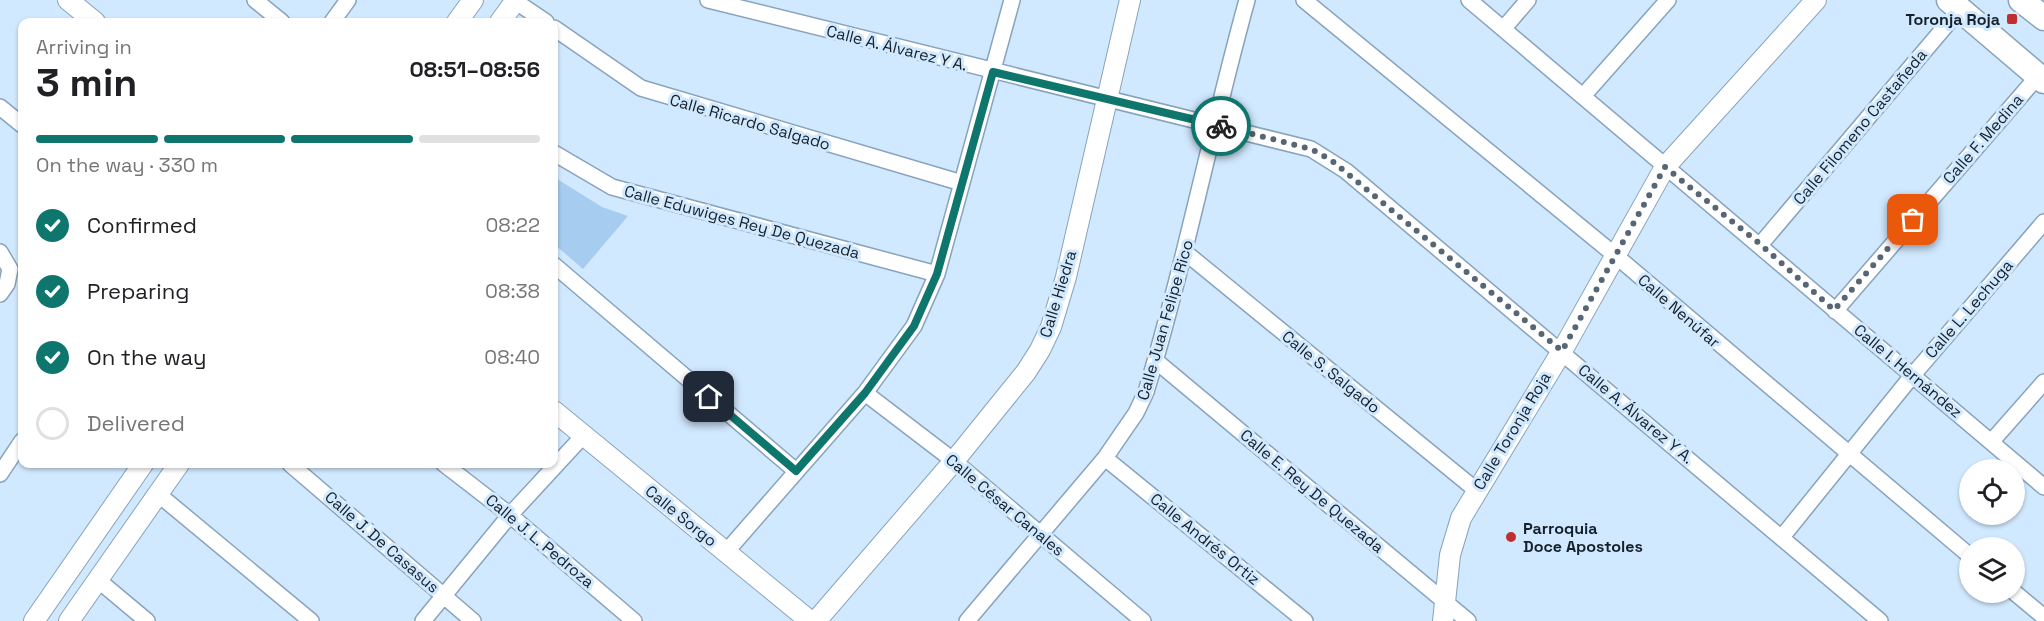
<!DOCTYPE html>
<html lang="en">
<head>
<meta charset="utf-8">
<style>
  :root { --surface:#fff; --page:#f6f6f6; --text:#202124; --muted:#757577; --line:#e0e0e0; --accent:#0f766e }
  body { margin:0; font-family:"Space Grotesk",sans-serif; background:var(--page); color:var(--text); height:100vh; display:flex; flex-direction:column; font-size:22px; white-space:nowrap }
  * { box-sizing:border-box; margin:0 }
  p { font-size:20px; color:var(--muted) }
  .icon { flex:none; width:33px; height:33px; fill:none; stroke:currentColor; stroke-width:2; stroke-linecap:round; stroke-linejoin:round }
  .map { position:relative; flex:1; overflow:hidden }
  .side { position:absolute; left:18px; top:18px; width:540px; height:450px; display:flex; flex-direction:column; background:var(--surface); border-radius:12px; box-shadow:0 2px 4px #0004 }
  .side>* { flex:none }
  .tools { position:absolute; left:1959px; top:459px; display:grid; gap:12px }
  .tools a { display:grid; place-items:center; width:66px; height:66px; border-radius:50%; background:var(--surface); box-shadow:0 2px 4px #0004; font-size:30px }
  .pin { position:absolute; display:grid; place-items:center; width:51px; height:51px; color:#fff; margin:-26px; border-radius:12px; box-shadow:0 3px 9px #0006 }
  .courier { position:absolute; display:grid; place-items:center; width:60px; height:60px; margin:-30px; border:4px solid #0f766e; border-radius:50%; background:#fff; color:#222; box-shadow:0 2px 8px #0007 }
  .overview em { font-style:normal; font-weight:600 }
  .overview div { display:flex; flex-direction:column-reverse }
  .overview { display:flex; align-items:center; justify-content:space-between; height:102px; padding:0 18px }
  h1 { font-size:39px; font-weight:600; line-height:45px }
  .bar { display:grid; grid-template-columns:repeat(4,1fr); gap:9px 6px; align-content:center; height:72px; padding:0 18px }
  .bar i { height:8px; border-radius:4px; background:var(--line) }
  .bar .on { background:var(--accent) }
  .bar p { grid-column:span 4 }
  ol { padding:0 18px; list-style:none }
  li { display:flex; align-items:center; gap:18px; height:66px }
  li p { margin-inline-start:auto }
  li .icon { padding:6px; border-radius:50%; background:var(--accent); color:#fff; stroke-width:4 }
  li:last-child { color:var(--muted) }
  li i { width:33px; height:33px; border:3px solid var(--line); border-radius:50% }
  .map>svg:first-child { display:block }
  .green { fill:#a6ccef }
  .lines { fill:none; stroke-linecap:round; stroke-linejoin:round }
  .minor-casing { stroke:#88a3bd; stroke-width:18 }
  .tertiary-casing { stroke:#88a3bd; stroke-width:22 }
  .primary-casing { stroke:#88a3bd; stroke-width:27 }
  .minor { stroke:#fff; stroke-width:15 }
  .tertiary { stroke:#fff; stroke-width:20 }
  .primary { stroke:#fff; stroke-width:24 }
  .done { stroke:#576675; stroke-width:6; stroke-dasharray:0 10.8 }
  .route { stroke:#0f766e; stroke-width:8 }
  .poi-dot { fill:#be2f2d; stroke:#d1e9ff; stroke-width:2 }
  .labels { text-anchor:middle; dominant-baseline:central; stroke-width:6; stroke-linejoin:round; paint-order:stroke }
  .poi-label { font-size:16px; font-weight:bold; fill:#16202a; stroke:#d1e9ff; text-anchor:end }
  .street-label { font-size:16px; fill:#16202a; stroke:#d1e9ff }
</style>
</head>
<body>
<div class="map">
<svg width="2044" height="621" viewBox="0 0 2044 621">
  <rect width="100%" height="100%" fill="#d1e9ff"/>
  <path class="green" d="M554,177L602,207L628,216L583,269L554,244Z"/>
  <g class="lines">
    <g class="minor-casing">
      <path id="minor" d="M255,0L282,22
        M708,0L1311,149L1346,171L1880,621
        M1304,0L1616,256L1970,556
        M1469,0L2044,487
        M515,1L546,22
        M332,22L348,0
        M554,28L641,88L962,183
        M1504,28L1528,0
        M1583,96L1668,0
        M0,107L22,125
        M554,153L612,187L937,274
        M1760,245L1960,9
        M0,252L10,269L7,284L0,294
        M1186,253L1476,490
        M554,265L796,471
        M1835,311L2038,76
        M1156,361L1468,621
        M865,393L954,461L1143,621
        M1992,441L2044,382
        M1105,458L1305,621
        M290,464L473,621
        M444,464L510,515L634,621
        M0,474L22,441
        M158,494L311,621
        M1782,537L1912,376L2044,222
        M726,552L865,393L914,326L937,274L1012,0
        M98,580L147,621
        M2014,592L2044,617
        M423,621L510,515L583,436
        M967,621L1105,458L1136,413L1146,392C1185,263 1211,130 1247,0"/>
    </g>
    <g class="tertiary-casing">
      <path id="tertiary" d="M68,0L95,22
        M457,22L473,0
        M500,22L516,0
        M554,411L810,621
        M34,621L143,464
        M69,621L179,464
        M816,621L954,461L1026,372L1040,350L1051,327L1066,277L1130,0
        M1443,621L1450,555L1461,518L1562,351L1665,167L1816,0"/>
    </g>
    <g class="primary-casing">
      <path id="primary" d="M1949,0L2044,81
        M2021,0L2044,18"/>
    </g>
    <use href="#minor" class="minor"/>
    <use href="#tertiary" class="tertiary"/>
    <use href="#primary" class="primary"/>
  </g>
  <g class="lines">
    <path class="done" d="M1221,126L1311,149L1331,160L1562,351L1665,167L1760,244L1834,310L1913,220"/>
    <path class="route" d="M709,397L796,471L865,393L914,326L937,274L993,72L1221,126"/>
  </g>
  <g class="poi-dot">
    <rect x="2006" y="13" width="12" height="12" rx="3"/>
    <circle cx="1511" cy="537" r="6"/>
  </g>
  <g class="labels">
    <g class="poi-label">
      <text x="2000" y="19">Toronja Roja</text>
      <text x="1523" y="528" text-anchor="start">Parroquia<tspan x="1523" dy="18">Doce Apostoles</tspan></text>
    </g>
    <g class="street-label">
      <text transform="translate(897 48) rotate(14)">Calle A. Álvarez Y A.</text>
      <text transform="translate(750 122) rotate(16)">Calle Ricardo Salgado</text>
      <text transform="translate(1860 127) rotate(-50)">Calle Filomeno Castañeda</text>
      <text transform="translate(1983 139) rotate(-49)">Calle F. Medina</text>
      <text transform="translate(742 222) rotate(15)">Calle Eduwiges Rey De Quezada</text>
      <text transform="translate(1058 294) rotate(-73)">Calle Hiedra</text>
      <text transform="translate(1969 309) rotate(-49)">Calle L. Lechuga</text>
      <text transform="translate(1679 311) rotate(41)">Calle Nenúfar</text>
      <text transform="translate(1165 320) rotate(-74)">Calle Juan Felipe Rico</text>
      <text transform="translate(1908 371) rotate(40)">Calle I. Hernández</text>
      <text transform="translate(1331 372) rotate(39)">Calle S. Salgado</text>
      <text transform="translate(1636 414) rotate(40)">Calle A. Álvarez Y A.</text>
      <text transform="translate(1512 431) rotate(-59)">Calle Toronja Roja</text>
      <text transform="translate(1312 491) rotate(40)">Calle E. Rey De Quezada</text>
      <text transform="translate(1005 505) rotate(40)">Calle César Canales</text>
      <text transform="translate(681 516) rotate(39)">Calle Sorgo</text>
      <text transform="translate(1205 539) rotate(39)">Calle Andrés Ortiz</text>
      <text transform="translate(540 541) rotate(40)">Calle J. L. Pedroza</text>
      <text transform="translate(382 542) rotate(41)">Calle J. De Casasus</text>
    </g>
  </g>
</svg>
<div class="tools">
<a><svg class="icon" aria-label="locate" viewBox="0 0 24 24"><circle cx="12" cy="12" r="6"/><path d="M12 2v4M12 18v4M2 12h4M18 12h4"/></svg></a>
<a><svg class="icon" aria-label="layers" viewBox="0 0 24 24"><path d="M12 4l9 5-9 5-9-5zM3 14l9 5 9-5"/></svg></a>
</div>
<div class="pin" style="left:1913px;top:220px;background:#ea580c"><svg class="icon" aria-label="bag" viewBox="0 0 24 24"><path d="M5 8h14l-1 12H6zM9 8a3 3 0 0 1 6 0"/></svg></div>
<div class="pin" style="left:709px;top:397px;background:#1f2937"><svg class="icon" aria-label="home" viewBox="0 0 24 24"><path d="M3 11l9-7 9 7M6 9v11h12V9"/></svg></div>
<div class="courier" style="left:1221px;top:126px"><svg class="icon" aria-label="bike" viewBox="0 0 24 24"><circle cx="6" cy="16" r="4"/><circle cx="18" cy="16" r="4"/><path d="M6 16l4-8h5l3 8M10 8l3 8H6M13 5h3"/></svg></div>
<section class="side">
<div class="overview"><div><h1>3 min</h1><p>Arriving in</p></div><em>08:51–08:56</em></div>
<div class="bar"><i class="on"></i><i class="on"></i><i class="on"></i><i></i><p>On the way · 330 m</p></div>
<ol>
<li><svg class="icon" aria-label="check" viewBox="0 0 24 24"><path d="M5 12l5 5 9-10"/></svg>Confirmed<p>08:22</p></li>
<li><svg class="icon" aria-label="check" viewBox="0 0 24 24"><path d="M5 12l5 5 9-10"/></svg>Preparing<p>08:38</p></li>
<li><svg class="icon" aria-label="check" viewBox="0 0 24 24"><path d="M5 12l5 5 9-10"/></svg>On the way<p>08:40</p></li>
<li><i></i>Delivered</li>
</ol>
</section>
</div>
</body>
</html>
